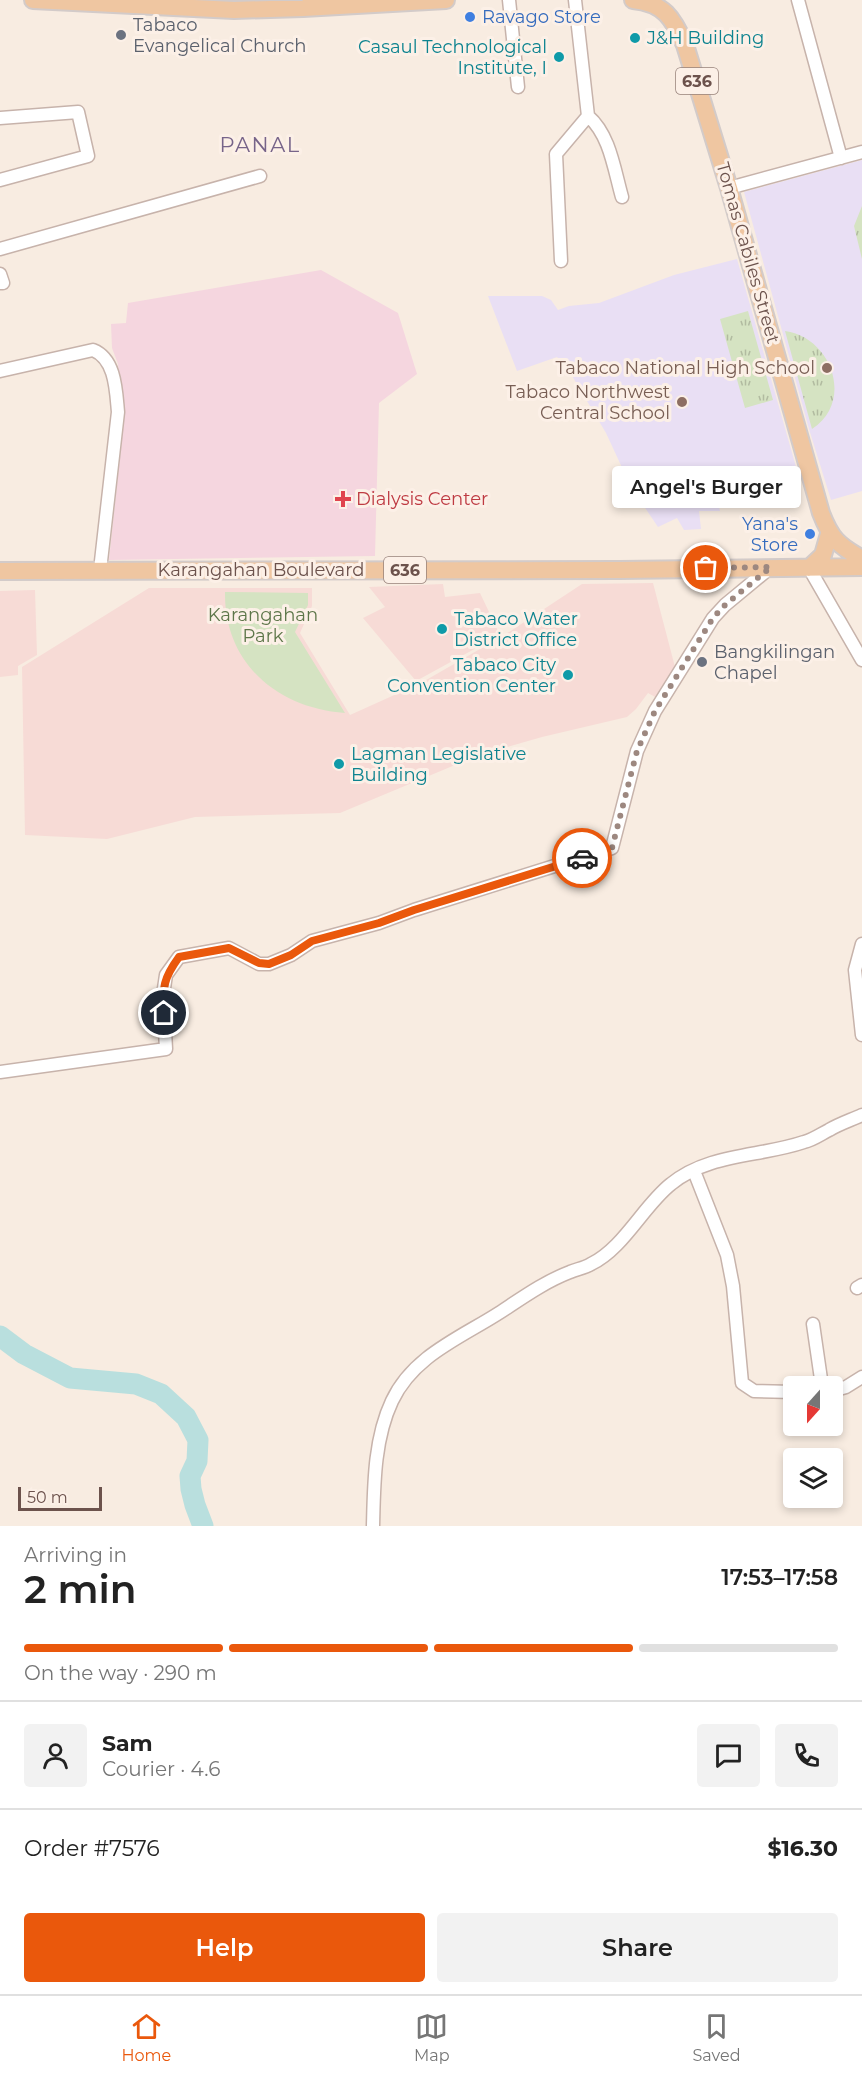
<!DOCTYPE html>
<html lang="en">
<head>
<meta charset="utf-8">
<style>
  :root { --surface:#fff; --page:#f2f2f2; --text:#222; --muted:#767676; --line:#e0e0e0; --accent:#ea580c }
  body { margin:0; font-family:Montserrat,sans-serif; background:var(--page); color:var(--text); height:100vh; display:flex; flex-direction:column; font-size:22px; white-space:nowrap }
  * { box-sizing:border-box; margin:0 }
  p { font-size:20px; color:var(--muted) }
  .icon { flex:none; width:33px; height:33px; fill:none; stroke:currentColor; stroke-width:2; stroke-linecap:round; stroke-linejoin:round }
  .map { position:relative; height:1526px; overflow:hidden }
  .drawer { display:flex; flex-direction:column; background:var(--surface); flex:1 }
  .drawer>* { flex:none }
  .needle { width:39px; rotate:201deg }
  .buttons { position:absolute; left:783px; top:1376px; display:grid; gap:12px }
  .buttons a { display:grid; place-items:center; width:60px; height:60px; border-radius:6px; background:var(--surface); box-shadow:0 3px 9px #0003; font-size:30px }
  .scale { position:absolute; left:18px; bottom:15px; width:84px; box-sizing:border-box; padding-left:6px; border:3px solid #6c524c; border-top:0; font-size:16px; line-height:21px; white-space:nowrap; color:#6c524c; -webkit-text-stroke:4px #fcf0e7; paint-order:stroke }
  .pin { position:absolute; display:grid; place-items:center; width:51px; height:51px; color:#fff; margin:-26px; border:3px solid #fff; border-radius:50%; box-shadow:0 2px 6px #0007 }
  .courier { position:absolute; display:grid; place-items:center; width:60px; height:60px; margin:-30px; border:4px solid #ea580c; border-radius:50%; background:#fff; color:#222; box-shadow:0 2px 8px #0007 }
  .bubble { position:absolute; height:42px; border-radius:6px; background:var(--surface); box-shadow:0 3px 9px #0003; font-size:20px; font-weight:600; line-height:42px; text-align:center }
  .head em { font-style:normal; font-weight:600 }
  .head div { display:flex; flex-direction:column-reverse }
  .head { display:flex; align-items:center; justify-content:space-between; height:102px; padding:0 24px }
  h1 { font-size:39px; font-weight:600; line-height:45px }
  .bar { display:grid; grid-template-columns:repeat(4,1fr); gap:9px 6px; align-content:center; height:72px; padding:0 24px }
  .bar i { height:8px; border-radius:4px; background:var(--line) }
  .bar .on { background:var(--accent) }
  .bar p { grid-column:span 4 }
  .line { display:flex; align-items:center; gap:15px; padding:0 24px; border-top:2px solid var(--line) }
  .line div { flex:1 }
  .round { display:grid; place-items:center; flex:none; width:63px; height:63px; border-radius:6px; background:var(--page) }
  .action { display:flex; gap:12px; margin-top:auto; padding:12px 24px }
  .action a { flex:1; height:69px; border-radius:6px; background:var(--accent); color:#fff; font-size:24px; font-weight:600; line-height:69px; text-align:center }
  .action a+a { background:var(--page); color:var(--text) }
  .tab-bar { display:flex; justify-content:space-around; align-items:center; height:84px; border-top:2px solid var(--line); background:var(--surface); font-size:16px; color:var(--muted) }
  .tab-bar a { display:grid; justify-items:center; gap:3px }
  .tab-bar .on { color:var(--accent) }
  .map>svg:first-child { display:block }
  .commercial { fill:#f7dbd6 }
  .education { fill:#e9dff4 }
  .medical { fill:#f5d6df }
  .grass { fill:url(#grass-tufts) }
  .park { fill:#d5e3c2 }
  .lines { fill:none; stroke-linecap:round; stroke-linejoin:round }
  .river { stroke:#b9dfde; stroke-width:21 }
  .minor-casing { stroke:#c7b3ab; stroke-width:15 }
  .major-casing { stroke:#d3cbc9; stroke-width:20 }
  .minor { stroke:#fff; stroke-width:12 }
  .major { stroke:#efc6a1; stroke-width:16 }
  .done { stroke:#9d8880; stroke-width:6; stroke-dasharray:0 10.8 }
  .route { stroke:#ea580c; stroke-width:8 }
  .shop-dot { fill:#3f7fe0; stroke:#fcf0e7; stroke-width:2 }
  .worship-dot { fill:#6b7280; stroke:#fcf0e7; stroke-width:2 }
  .culture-dot { fill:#0f9aa8; stroke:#fcf0e7; stroke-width:2 }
  .education-dot { fill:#8d6e63; stroke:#fcf0e7; stroke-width:2 }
  .health-dot { fill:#e0444e; stroke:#fcf0e7; stroke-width:2 }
  .labels { text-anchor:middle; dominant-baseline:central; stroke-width:6; stroke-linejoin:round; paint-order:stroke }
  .shield { fill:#fcf0e7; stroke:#97817a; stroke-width:1.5 }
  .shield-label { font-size:16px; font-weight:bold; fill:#6c524c }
  .shop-label { font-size:18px; fill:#366cbe; stroke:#fcf0e7; text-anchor:start }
  .worship-label { font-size:18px; fill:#5b616d; stroke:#fcf0e7; text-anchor:start }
  .culture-label { font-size:18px; fill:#0d838f; stroke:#fcf0e7; text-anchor:start }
  .street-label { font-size:18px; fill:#6c524c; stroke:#fcf0e7 }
  .education-label { font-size:18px; fill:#785e54; stroke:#fcf0e7; text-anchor:end }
  .health-label { font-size:18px; fill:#be3a42; stroke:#fcf0e7; text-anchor:start }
  .park-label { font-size:18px; fill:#5d7649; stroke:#fcf0e7 }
  .quarter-label { font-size:21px; letter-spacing:1.5px; fill:#776489; stroke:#fcf0e7 }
</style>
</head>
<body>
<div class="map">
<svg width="862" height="1526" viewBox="0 0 862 1526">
  <defs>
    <pattern id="grass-tufts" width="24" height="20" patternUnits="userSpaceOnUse" patternTransform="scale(1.5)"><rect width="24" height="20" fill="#d5e3c2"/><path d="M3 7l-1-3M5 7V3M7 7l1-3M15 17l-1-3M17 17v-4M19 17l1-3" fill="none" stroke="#b1bba0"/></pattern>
  </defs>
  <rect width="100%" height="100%" fill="#f8ece1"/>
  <path class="commercial" d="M653,583L675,667L657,698L648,693L636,709L627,717L542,737L479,755L340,813L195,817L107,839L25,835L22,667L149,588H312V606L300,633L350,715L421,683L506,634L582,584Z
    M443,584L445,597L480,593L500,635L416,681L363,618L385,607L369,587Z
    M35,590L37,655L18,666V675L0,677V591Z"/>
  <path class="education" d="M862,160V491L831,500L809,429L744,192Z
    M737,259L798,474L717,498L720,511H699L701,529L684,530L677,518L658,527L631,487L606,433L568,369L557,357L517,371L488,296H542L551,300L558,310L569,306L599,303L674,275Z"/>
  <path class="medical" d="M321,270L398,313L417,374L379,403L375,556L109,560L122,438L118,364L112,348L111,324L126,323L128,303Z"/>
  <path class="grass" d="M862,206V259L854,226Z
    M748,311L773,400L745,408L720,319Z
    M785,331C831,337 855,401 812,429Z"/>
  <path class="park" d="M225,592L308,593V605L295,632L345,713C277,708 224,663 225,592Z"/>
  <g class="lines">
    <path class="river" d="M0,1336L24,1354L70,1378L136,1384L161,1394L186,1417L198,1440L197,1461L190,1476L191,1489L195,1505L203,1526"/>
    <g class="minor-casing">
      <path id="minor" d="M509,0L518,87
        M575,0L588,116C610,135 614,169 622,197
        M798,0L841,158
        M0,118L78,112L88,156L0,180
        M729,188L862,152
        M0,249L260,176
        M561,261L556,154L588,116
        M0,274L3,283H0
        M0,371L93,350C116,359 116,392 118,412L100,570
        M809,568L862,660
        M862,944L855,970L862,1035
        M0,1072L166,1049L163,995L166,975L179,957L229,948L259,964H269L291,955L312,941L379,923L414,910L612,848L637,751L655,711L713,618L725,605L771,567
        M694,1171L727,1255L733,1286L742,1383L754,1391L794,1392
        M857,1288L862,1285
        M813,1324L822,1386
        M832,1391L846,1387L862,1377
        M373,1526C374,1485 374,1439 392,1401C413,1356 460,1338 499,1313C522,1298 544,1282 570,1272C577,1269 585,1268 591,1264C623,1249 644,1205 671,1184C709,1153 760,1157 804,1142C813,1140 821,1134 829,1130C839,1124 851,1120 862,1115"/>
    </g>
    <g class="major-casing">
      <path id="major" d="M33,0L234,10L303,8L446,0
        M633,0C664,3 673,18 685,45L729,188L821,513C831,539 838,545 862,559
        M809,568L823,555L829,534
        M0,571L620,570L862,567"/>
    </g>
    <use href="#minor" class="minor"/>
    <use href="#major" class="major"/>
  </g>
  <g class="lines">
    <path class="done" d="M582,858L612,848L637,751L655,711L713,618L725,605L771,567L706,568"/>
    <path class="route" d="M164,1013C163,986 163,979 179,957L229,948L259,963L269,964L291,955L312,941L379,923L414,910L582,858"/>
  </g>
  <g class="shop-dot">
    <circle cx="470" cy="17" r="6"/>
    <circle cx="810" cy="534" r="6"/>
  </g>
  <g class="worship-dot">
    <circle cx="121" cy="35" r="6"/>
    <circle cx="702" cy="662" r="6"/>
  </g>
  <g class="culture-dot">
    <circle cx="635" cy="38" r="6"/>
    <circle cx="559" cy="57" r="6"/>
    <circle cx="442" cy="629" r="6"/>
    <circle cx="568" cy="675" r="6"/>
    <circle cx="339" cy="764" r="6"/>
  </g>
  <g class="education-dot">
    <circle cx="827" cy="368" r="6"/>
    <circle cx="682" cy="402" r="6"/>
  </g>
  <path class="health-dot" d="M340 490h6v6h6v6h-6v6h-6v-6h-6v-6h6z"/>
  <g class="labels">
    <g class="shield">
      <rect x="676" y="68" width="42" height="26" rx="4.5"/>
      <rect x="384" y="557" width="42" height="26" rx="4.5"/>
    </g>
    <g class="shield-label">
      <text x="697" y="81">636</text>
      <text x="405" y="570">636</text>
    </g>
    <g class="shop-label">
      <text x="482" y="17">Ravago Store</text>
      <text x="798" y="524" text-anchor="end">Yana's<tspan x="798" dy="21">Store</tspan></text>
    </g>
    <g class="worship-label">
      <text x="133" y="25">Tabaco<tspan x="133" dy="21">Evangelical Church</tspan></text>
      <text x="714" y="652">Bangkilingan<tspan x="714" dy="21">Chapel</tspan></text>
    </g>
    <g class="culture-label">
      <text x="647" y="38">J&amp;H Building</text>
      <text x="547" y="47" text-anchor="end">Casaul Technological<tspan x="547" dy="21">Institute, I</tspan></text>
      <text x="454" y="619">Tabaco Water<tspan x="454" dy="21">District Office</tspan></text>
      <text x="556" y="665" text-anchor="end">Tabaco City<tspan x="556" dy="21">Convention Center</tspan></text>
      <text x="351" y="754">Lagman Legislative<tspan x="351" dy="21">Building</tspan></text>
    </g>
    <g class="street-label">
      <text transform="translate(748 253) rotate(74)">Tomas Cabiles Street</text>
      <text x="261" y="570">Karangahan Boulevard</text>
    </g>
    <g class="education-label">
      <text x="815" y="368">Tabaco National High School</text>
      <text x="670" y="392">Tabaco Northwest<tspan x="670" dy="21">Central School</tspan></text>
    </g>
    <g class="health-label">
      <text x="356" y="499">Dialysis Center</text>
    </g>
    <g class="park-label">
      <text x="263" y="615">Karangahan<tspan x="263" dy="21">Park</tspan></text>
    </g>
    <g class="quarter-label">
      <text x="260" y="144">PANAL</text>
    </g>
  </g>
</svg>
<div class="buttons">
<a><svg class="needle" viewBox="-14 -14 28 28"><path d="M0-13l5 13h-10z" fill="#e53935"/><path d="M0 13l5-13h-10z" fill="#767676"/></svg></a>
<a><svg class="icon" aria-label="layers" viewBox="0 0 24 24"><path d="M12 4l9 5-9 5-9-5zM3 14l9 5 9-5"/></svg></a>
</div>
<div class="scale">50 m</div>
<div class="pin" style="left:706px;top:568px;background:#ea580c"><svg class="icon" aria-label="bag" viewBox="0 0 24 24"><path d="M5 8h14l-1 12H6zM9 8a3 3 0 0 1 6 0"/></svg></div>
<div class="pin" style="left:164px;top:1013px;background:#1f2937"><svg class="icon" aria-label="home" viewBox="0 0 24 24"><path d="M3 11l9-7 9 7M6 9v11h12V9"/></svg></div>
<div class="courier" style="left:582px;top:858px"><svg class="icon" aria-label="car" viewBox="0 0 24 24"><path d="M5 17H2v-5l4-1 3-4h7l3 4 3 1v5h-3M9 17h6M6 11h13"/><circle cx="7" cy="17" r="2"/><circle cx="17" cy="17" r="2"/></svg></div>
<div class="bubble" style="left:612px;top:466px;width:189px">Angel's Burger</div>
</div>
<section class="drawer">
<div class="head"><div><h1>2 min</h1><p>Arriving in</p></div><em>17:53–17:58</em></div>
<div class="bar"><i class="on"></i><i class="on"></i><i class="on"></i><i></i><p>On the way · 290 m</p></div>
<div class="line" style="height:108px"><a class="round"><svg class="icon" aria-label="person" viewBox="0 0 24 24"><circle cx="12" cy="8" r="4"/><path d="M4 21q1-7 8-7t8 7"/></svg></a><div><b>Sam</b><p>Courier · 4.6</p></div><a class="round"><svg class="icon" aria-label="chat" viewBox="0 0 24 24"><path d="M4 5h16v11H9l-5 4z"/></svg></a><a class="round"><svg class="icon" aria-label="phone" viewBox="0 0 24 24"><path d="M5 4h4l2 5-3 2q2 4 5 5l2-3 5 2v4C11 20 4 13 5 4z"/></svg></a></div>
<div class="line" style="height:78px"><div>Order #7576</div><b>$16.30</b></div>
<div class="action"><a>Help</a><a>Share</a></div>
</section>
<nav class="tab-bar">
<a class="on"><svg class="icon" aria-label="home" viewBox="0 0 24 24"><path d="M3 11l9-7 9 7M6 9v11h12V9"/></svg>Home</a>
<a><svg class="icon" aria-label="map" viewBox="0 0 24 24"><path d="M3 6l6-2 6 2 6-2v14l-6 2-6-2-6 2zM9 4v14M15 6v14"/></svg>Map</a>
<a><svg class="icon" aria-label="saved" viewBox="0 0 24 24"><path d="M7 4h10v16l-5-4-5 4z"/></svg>Saved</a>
</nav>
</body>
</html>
